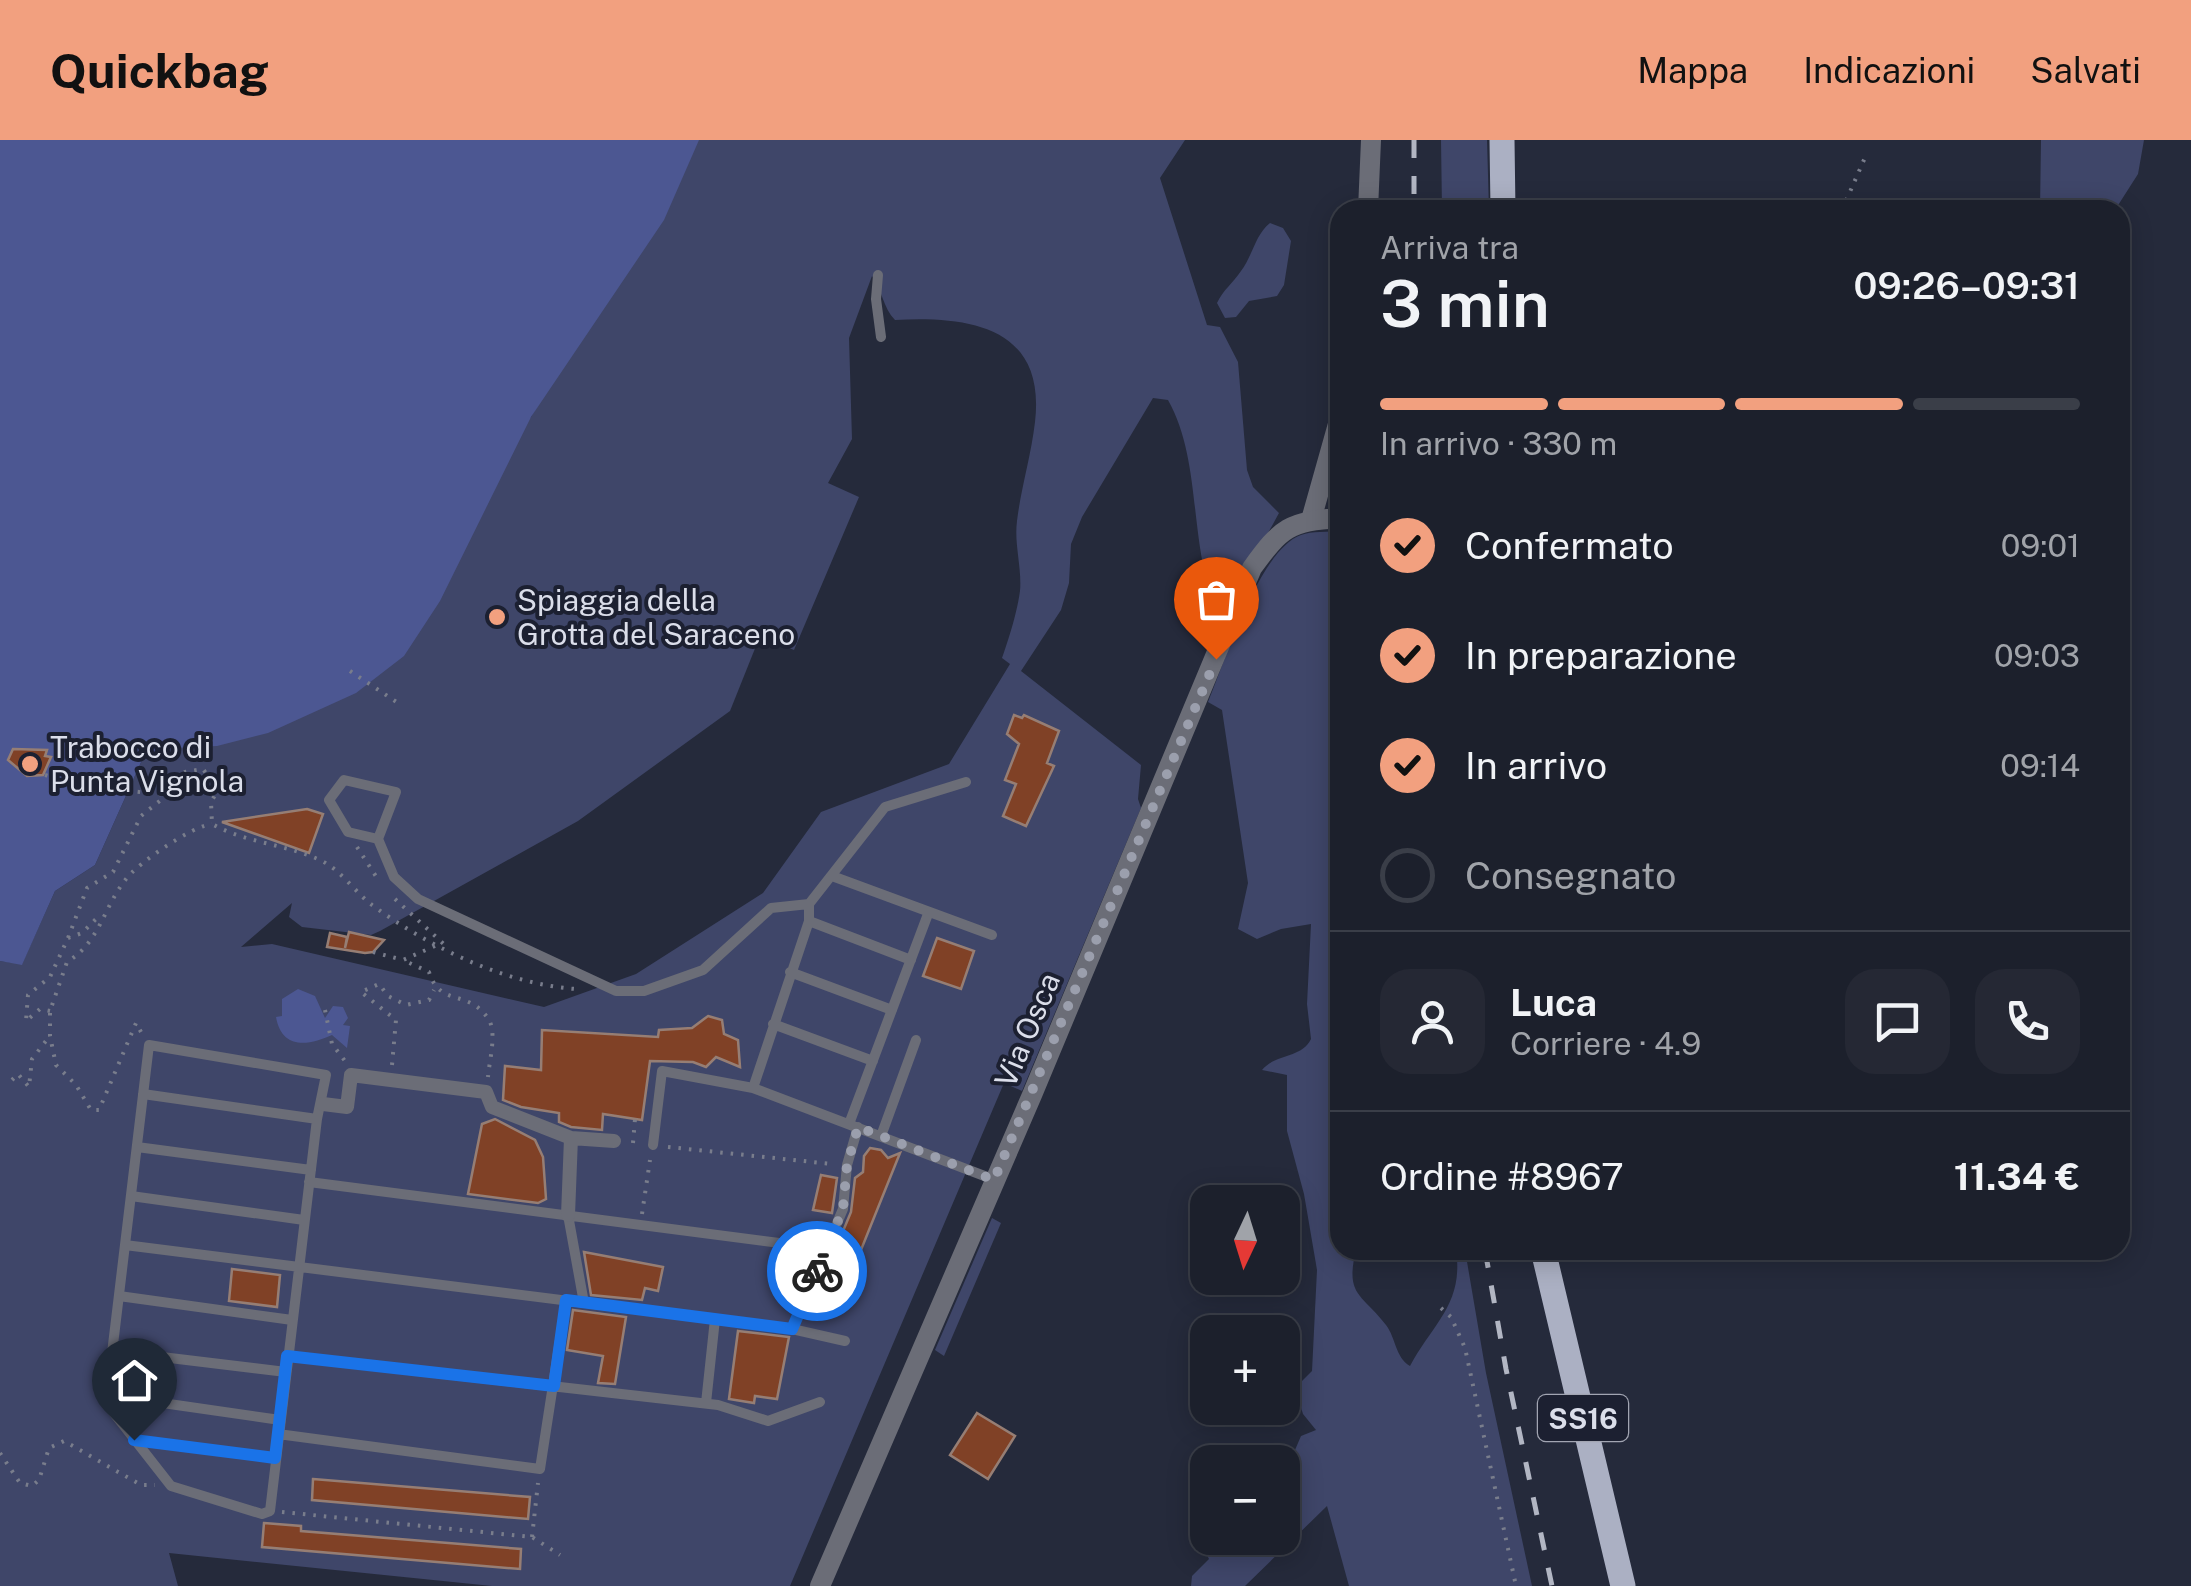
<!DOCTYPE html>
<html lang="it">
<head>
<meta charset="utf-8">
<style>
  :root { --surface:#1c202c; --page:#252834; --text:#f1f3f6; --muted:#a0a3a9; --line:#3a3e48; --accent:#f2a07f }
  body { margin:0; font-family:"Public Sans",sans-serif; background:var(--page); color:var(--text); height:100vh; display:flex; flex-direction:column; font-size:38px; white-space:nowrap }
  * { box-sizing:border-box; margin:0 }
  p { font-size:32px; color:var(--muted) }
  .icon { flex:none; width:55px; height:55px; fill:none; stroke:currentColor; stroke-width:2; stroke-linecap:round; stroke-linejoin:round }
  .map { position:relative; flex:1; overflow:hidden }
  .sheet { position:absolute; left:1330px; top:60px; width:800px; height:1060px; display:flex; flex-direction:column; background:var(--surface); border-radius:30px; box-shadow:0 5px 25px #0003,0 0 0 2px var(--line) }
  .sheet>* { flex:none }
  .needle { width:65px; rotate:184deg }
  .fabs { position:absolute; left:1190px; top:1045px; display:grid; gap:20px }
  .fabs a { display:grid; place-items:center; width:110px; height:110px; border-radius:20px; background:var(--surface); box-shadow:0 5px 25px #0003,0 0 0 2px var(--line); font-size:50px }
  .pin { position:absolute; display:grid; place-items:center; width:85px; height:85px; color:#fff; margin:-102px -42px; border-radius:50% 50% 50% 0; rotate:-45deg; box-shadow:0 0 10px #0007 }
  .pin .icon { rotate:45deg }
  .courier { position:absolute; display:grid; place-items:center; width:100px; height:100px; margin:-50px; border:8px solid #1a73e8; border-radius:50%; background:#fff; color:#222; box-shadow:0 2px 12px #0007 }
  .headline em { font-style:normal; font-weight:600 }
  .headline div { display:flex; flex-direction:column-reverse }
  .headline { display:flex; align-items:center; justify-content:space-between; height:170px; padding:0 50px }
  h1 { font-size:65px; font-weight:600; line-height:75px }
  .bar { display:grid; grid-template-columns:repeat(4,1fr); gap:15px 10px; align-content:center; height:120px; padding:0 50px }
  .bar i { height:12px; border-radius:8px; background:var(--line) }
  .bar .active { background:var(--accent) }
  .bar p { grid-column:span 4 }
  .line { display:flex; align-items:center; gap:25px; padding:0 50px; border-top:2px solid var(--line) }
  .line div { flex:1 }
  .round { display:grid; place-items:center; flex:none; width:105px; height:105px; border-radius:30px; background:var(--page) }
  ol { padding:0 50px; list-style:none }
  li { display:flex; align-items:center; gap:30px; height:110px }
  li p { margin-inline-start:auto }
  li .icon { padding:10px; border-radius:50%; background:var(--accent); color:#111; stroke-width:4 }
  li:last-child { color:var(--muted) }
  li i { width:55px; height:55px; border:5px solid var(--line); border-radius:50% }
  header { display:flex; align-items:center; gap:60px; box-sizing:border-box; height:140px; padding:0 50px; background:var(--accent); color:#111 }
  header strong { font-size:48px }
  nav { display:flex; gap:55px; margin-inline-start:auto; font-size:35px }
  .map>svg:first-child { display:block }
  .green { fill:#3f4669; fill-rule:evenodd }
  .water { fill:#4c5792 }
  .building { fill:#804126; stroke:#967e74; stroke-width:2.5 }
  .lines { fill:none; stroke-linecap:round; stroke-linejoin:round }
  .path { stroke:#797d8c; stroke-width:4; stroke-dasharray:2.5 8; stroke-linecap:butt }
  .service { stroke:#6b6d77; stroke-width:10 }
  .pedestrian { stroke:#6b6d77; stroke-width:14 }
  .minor { stroke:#6b6d77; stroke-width:20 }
  .tertiary { stroke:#6b6d77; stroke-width:20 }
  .primary { stroke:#abb0c3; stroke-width:25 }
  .rail { stroke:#b2b6c3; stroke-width:5; stroke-dasharray:18 18; stroke-linecap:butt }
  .done { stroke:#9b9fad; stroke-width:10; stroke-dasharray:0 18 }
  .route { stroke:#1a73e8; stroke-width:12 }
  .poi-dot { fill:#f2a07f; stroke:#1c2031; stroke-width:4 }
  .labels { text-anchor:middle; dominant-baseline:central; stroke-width:8; stroke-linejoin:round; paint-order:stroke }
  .shield { fill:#1c2031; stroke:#a2a5b2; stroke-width:2.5 }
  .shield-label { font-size:28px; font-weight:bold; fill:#dbdeea }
  .poi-label { font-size:30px; fill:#dbdeea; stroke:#1c2031; text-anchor:start }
  .street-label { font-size:30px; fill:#dbdeea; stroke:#1c2031 }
</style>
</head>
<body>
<header>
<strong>Quickbag</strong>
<nav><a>Mappa</a><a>Indicazioni</a><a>Salvati</a></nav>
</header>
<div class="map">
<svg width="2191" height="1446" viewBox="0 0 2191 1446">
  <rect width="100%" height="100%" fill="#252a3b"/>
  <path class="green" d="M690,0H1185L1160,38L1207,185L1220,187L1238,222L1247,330L1253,347L1279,373L1227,468L1213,462C1189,395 1201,319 1168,260L1153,258L1082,377L1071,404L1069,443L1061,470L1021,531L1141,625L1138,659L1141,668L1022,951L1004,943L790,1446H492L169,1413L178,1446H0V821L22,824L55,751L95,725L142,620L175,608L531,277ZM872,136C882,149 883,168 895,180C970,176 1046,187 1035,282C1031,316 1021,348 1017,381C1014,404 1022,428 1020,451C1017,473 1009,498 1002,518L1010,524L949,624L821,672L763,753L636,834L544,867L272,804L241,807L292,763L289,777L302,787L371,795L380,791L578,681L730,571L760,496L794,510L859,357L828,343L852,299L849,198Z
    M1441,0H1487L1489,70H1442Z
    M2041,0H2144L2138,34L2115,70H2040Z
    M1270,83L1283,88L1291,101L1284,145L1277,156L1249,161L1236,177L1225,178L1217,163C1223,150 1233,143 1241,131C1253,115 1255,95 1270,83Z
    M1340,391V883L1334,926L1340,957L1330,983L1340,1014V1110H1356C1345,1156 1361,1153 1386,1185C1396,1198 1395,1217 1410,1226C1433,1183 1464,1164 1456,1110H1465L1486,1233L1532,1446H1349L1327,1366L1245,1446H1191L1192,1436L1209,1419L1198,1397L1194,1377L1207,1373L1208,1398H1282L1283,1338L1301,1296L1316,1290L1303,1274L1295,1248L1312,1231L1317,1130L1304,1054L1287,991V935L1262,930C1276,913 1301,919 1311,899L1307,864L1311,784L1281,789L1257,799L1238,789L1248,743L1222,570L1208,562C1225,522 1259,410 1301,395C1312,391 1328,392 1340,391Z
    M992,1078L1001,1083L944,1216L935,1210Z"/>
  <path class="water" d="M0,0H699L664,80L531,277L440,461L404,516L356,553L268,593L217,606L175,608L142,620L95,725L55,751L22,825L0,821Z
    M298,849L315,856L325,878L333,866L343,867L348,878L343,885L350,886L347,908L332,895C310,905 282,911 276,877L282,876V859Z"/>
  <path class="building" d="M1014,575L1022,578L1024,575L1059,591L1047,623L1054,626L1026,686L1003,676L1016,644L1005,640L1019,604L1007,594Z
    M13,609L47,610L45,616L51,617L43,635L27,636L8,620Z
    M307,669L323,674L309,713L222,682Z
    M349,792L384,800L373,812L365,813L327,807L330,793L347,797L345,808Z
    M937,798L974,811L961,849L923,836Z
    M708,876L722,880L724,894L738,900L740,927L716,917L706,927L693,922L650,921L642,980L603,974L602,990L571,987L559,982V973L521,967L503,960L505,926L541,930L542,890L658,897L659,890L692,888Z
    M495,979L535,1000L543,1017L546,1059L538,1063L468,1054L482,984Z
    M870,1008L881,1010L888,1018L900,1013L836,1172L813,1163L851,1072L855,1038L863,1032L864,1016Z
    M821,1035L837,1038L832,1073L813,1070Z
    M584,1112L663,1127L658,1151L645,1148L642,1160L591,1155Z
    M232,1129L280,1135L277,1167L229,1161Z
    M573,1170L626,1177L615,1244L598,1243L603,1216L567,1210Z
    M738,1191L789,1197L777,1259L755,1256L754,1263L729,1259Z
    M977,1273L1015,1296L988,1339L950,1315Z
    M313,1339L530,1357L528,1379L312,1360Z
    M264,1383L301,1386V1391L521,1409L520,1429L262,1407Z"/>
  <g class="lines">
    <path class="path" d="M1842,70L1867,13
      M350,531L401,565
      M45,635L83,646L167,655
      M357,707L379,741
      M395,759L447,807
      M68,798L87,748L113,732L141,676L167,655L179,633L203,629L218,650L211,662L212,684C246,703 285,704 320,720C340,729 355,752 372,765C429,807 505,844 576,849
      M435,806L403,820L429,832C440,868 469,848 489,880C497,894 489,922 488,937
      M373,812L403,820
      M325,870L332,904L345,921
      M50,871L40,869L26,881L28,855L50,837L68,798L82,793L96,779L102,780
      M141,892L136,883L99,970H91L76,945L56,925L50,896V871L67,822C100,802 103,768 126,739C138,723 192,686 212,684
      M392,925L396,880L361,852L379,844L388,856L406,865L429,860L434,850
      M12,940L18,934L29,947L32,919L49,897
      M633,1003L635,979
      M668,1007L832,1024
      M642,1074L650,1020
      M1441,1168L1451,1177L1465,1208L1516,1446
      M0,1313L20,1343L32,1346L39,1340L49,1308L64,1301L141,1345H155
      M282,1372L532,1397L560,1415
      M532,1397L538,1343"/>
    <path class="service" d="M878,135L876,159L881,197
      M378,699L348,692L329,660L344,640L396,652L378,699L394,737L418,759L616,851H644L703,830L771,768L809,764
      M832,736L992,795
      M809,781L911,820
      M790,832L892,870
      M773,884L873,921
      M149,905L326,935L317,979L270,1371L262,1374L171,1346L106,1263Z
      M753,948L809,781V764L885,667L966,642
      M143,954L317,979
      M849,984L928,774
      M881,996L916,900
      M653,1005L662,931L753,948L995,1040
      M137,1007L311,1030
      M309,1042L826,1109
      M131,1056L304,1080
      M568,1075L584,1163
      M125,1105L792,1189L845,1201
      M119,1156L292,1180
      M792,1189L843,1069L847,1025L858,987
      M112,1211L286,1232
      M287,1216L718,1265L768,1281L820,1262
      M107,1255L280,1280
      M706,1263L715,1179
      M278,1294L540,1329L566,1161
      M135,1300L275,1318"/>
    <path class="pedestrian" d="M323,964L347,967L351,935L486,952L492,967L571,998L614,1001
      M568,1075L571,998"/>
    <path class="minor" d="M1368,70L1371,0
      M1311,380L1340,277"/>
    <path class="tertiary" d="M820,1446L1032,955L1252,428C1281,388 1289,381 1340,378"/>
    <path class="primary" d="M1502,0L1503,70
      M1543,1110L1623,1446"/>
    <path class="rail" d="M1414,0V70
      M1485,1110L1506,1229L1552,1446"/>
  </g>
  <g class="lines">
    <path class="done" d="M817,1131L843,1069L847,1025L858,987L994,1040L1216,519"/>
    <path class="route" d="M134,1300L275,1318L287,1216L554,1246L566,1160L792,1189L817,1131"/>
  </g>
  <g class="poi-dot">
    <circle cx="497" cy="477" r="10"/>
    <circle cx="30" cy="624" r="10"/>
  </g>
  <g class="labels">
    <rect class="shield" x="1538" y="1255" width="90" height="46" rx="8"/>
    <g class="shield-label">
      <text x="1583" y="1278">SS16</text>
    </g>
    <g class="poi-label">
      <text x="517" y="460">Spiaggia della<tspan x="517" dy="34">Grotta del Saraceno</tspan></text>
      <text x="50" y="607">Trabocco di<tspan x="50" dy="34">Punta Vignola</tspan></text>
    </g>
    <g class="street-label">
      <text transform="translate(1027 890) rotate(-67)">Via Osca</text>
    </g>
  </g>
</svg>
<div class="fabs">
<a><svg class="needle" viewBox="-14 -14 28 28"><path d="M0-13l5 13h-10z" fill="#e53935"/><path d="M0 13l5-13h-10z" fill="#a0a3a9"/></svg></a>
<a>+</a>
<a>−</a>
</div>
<div class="pin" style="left:1216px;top:519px;background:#ea580c"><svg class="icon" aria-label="bag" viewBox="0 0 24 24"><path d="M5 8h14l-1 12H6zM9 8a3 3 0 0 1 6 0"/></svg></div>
<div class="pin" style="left:134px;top:1300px;background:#1f2937"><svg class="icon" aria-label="home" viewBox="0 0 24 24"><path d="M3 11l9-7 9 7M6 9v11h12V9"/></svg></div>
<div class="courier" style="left:817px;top:1131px"><svg class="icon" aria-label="bike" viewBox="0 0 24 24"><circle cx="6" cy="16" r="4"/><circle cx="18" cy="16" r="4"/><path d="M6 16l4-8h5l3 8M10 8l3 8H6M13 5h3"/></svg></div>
<section class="sheet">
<div class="headline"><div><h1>3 min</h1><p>Arriva tra</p></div><em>09:26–09:31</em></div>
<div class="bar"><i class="active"></i><i class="active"></i><i class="active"></i><i></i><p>In arrivo · 330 m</p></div>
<ol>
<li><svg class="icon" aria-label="check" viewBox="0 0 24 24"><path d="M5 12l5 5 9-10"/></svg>Confermato<p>09:01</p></li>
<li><svg class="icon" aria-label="check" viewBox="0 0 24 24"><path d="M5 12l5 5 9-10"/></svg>In preparazione<p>09:03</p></li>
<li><svg class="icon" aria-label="check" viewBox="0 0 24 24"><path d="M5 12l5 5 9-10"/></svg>In arrivo<p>09:14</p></li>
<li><i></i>Consegnato</li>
</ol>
<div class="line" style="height:180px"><a class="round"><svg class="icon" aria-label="person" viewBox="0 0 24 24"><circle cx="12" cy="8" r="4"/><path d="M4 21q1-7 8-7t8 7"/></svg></a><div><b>Luca</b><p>Corriere · 4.9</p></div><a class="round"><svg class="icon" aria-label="chat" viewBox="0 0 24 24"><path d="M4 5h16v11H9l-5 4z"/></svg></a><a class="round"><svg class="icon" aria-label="phone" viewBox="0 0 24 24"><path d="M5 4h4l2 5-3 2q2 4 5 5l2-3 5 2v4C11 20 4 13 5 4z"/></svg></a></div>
<div class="line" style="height:130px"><div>Ordine #8967</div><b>11.34 €</b></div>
</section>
</div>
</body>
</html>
